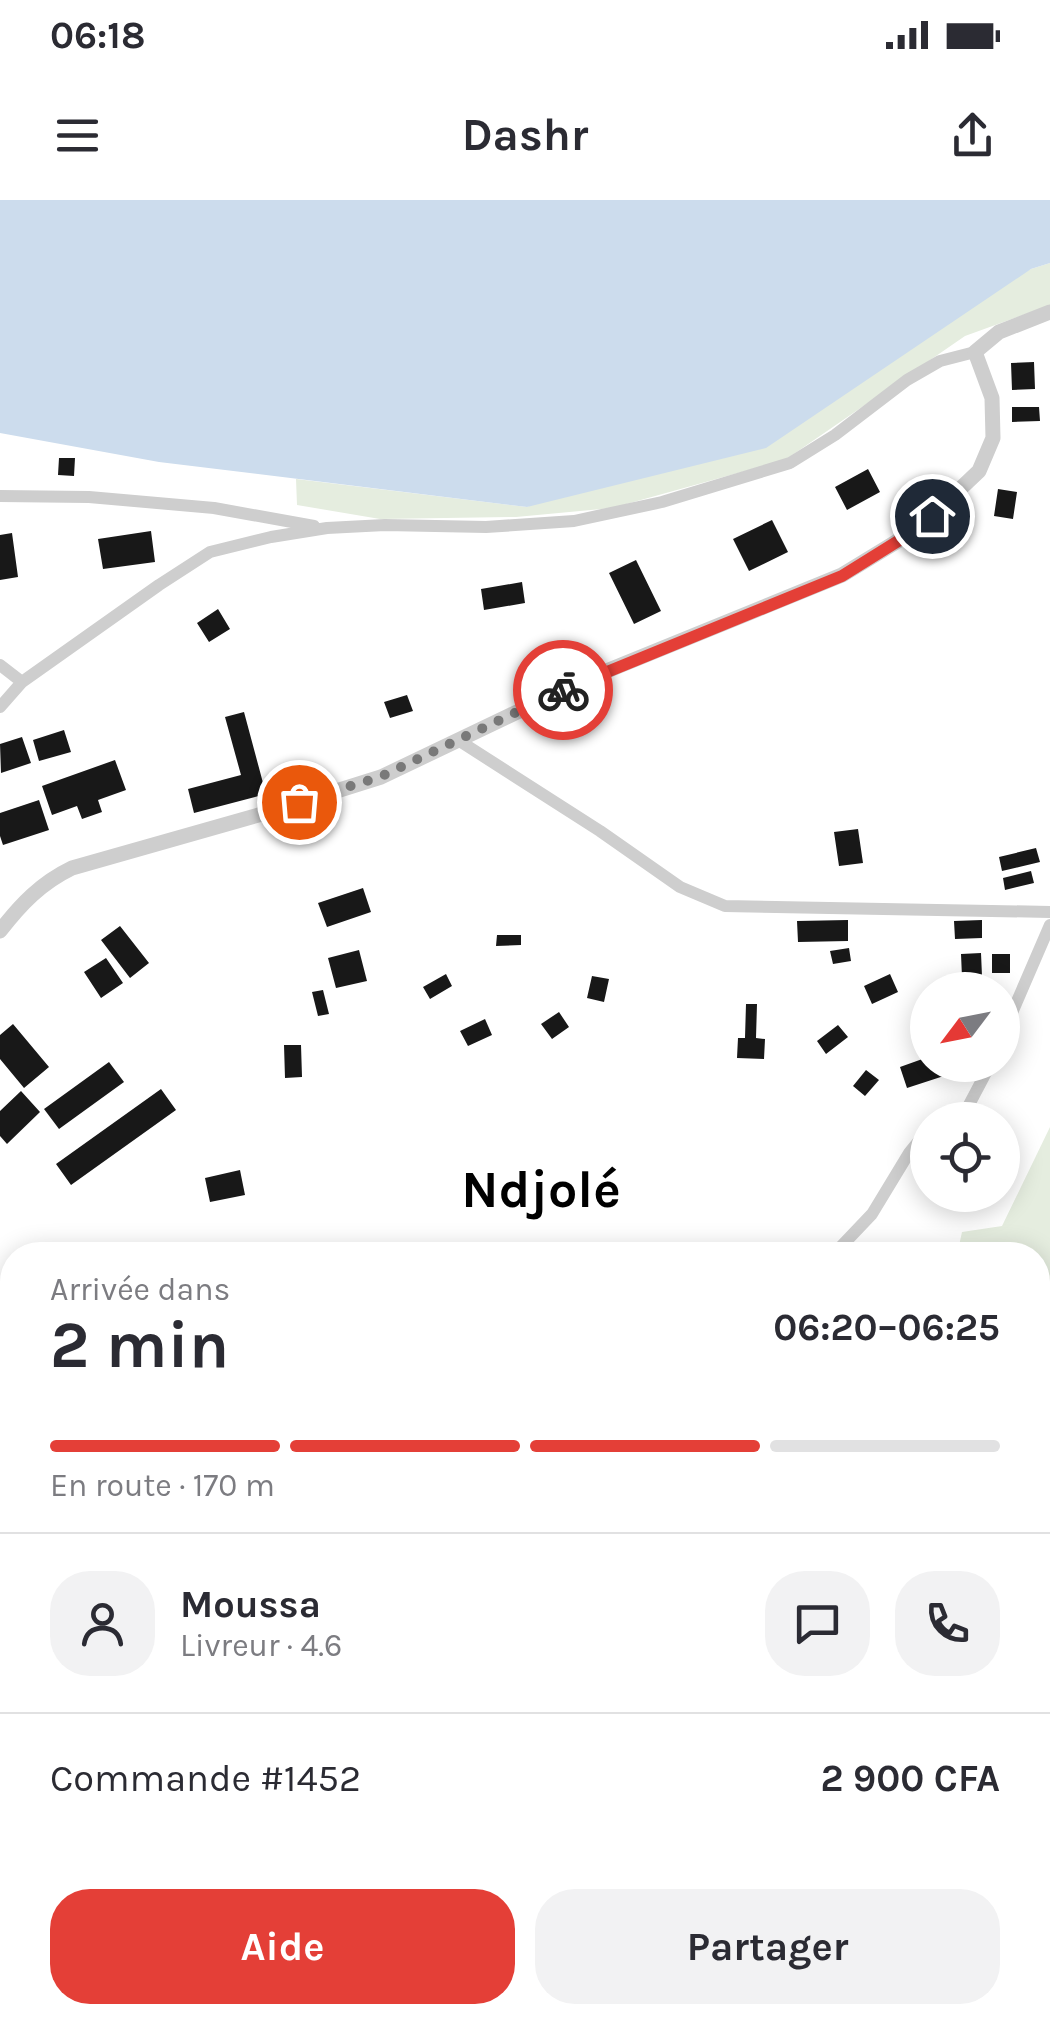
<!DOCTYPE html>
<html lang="fr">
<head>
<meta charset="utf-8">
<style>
  :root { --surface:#fff; --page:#f2f2f3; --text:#2b2b33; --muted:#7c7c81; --line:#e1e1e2; --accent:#e43f37 }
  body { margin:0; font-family:Karla,sans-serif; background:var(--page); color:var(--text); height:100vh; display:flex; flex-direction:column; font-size:38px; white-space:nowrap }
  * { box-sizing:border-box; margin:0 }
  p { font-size:32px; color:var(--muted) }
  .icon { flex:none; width:55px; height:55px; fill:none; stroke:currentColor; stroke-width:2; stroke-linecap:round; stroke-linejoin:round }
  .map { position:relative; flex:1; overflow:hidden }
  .drawer { position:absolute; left:0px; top:1042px; width:1050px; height:782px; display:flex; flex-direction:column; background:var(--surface); border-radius:40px 40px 0 0; box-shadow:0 5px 25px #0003 }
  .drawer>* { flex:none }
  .needle { width:65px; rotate:238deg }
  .controls { position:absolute; left:910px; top:772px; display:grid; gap:20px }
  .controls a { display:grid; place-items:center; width:110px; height:110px; border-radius:50%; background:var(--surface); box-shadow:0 5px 25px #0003; font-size:50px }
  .pin { position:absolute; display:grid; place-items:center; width:85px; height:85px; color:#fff; margin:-42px; border:5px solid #fff; border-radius:50%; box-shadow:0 2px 10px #0007 }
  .courier { position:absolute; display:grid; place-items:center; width:100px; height:100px; margin:-50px; border:8px solid #e43f37; border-radius:50%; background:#fff; color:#222; box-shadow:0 2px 12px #0007 }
  .head em { font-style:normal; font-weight:700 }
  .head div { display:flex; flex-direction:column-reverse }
  .head { display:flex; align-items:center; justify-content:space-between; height:170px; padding:0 50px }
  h1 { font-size:65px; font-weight:700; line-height:75px }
  .bar { display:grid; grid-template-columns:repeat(4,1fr); gap:15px 10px; align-content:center; height:120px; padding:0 50px }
  .bar i { height:12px; border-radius:8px; background:var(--line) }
  .bar .on { background:var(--accent) }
  .bar p { grid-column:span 4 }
  .line { display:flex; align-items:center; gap:25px; padding:0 50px; border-top:2px solid var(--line) }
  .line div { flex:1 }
  .round { display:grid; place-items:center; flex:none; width:105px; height:105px; border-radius:40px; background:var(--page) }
  .primary-button { display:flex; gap:20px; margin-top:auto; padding:20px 50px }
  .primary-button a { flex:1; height:115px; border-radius:40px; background:var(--accent); color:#fff; font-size:40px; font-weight:700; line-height:115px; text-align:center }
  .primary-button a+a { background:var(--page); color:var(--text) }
  .status { display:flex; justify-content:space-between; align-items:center; height:70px; padding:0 50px; background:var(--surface); direction:ltr }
  .status svg { height:28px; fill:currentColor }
  header { display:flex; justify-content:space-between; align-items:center; height:130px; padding:0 50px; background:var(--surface); font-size:45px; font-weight:700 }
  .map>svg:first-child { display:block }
  .green { fill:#e5eddf }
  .water { fill:#ccdced }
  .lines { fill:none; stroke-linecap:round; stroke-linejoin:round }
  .runway { stroke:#c2c2c2; stroke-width:108 }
  .building { fill:#181818 }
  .minor { stroke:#cecece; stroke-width:12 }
  .tertiary { stroke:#cecece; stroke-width:15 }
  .done { stroke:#797979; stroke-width:10; stroke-dasharray:0 18 }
  .route { stroke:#e43f37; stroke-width:12 }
  .labels { text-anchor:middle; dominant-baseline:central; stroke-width:10; stroke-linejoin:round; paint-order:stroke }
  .town-label { font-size:52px; font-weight:bold; fill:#000; stroke:#fff }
</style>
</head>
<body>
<div class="status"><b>06:18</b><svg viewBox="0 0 49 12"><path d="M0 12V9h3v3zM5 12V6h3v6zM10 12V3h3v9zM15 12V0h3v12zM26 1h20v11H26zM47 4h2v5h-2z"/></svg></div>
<header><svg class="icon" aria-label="menu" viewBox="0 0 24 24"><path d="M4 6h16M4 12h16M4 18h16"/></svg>Dashr<svg class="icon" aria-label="share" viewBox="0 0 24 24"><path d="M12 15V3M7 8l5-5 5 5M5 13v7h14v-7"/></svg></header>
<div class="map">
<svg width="1050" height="1824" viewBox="0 0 1050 1824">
  <rect width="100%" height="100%" fill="#fff"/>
  <path class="green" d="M1050,63V105L965,136L785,260L612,308L516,317L380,319L297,305L296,279L527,307L1031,69Z
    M1050,927V1484L1038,1479V1055H957L962,1032L1002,1026Z
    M258,1813L541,1812V1824H246Z"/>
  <path class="water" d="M0,0H1050V63L1031,69L766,248L527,307L159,262L0,233Z"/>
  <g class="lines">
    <path class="runway" d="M1038,1593L1050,1590"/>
  </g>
  <path class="building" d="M1034,162L1035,189L1012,190L1011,163Z
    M1012,207H1039L1040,221L1012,222Z
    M59,258H75L74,276L58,275Z
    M868,269L880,292L847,310L835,287Z
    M998,289L1017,292L1013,319L994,316Z
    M772,320L788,352L749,371L733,339Z
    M151,331L155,362L103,369L98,339Z
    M12,333L18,377L0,380V335Z
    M636,360L661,411L634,424L609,373Z
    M522,382L525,403L484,410L481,389Z
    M218,409L230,429L209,442L197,423Z
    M407,495L413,511L390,518L384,502Z
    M244,512L266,594L194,613L188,589L241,575L225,517Z
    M64,530L71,552L39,561L33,540Z
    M22,537L31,563L1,573L0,544Z
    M115,560L126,590L98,600L102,612L82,619L77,606L52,615L42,586Z
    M39,600L49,630L3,645L0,636V613Z
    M858,629L863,663L839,666L834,632Z
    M1036,648L1040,662L1002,671L999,657Z
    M1031,671L1034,683L1005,690L1003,678Z
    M363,688L371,712L327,727L318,703Z
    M848,720V741L798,742L797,721Z
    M982,720V738L955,739L954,721Z
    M120,726L149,763L130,778L101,740Z
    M497,735H521V745L496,746Z
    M849,748L851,761L833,764L830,751Z
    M359,750L367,781L336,788L328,758Z
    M981,753L982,776L962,777L961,754Z
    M992,754H1010V773H992Z
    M106,758L123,783L101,798L84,772Z
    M446,774L452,786L430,799L423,787Z
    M890,774L898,792L872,804L864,786Z
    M592,776L609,779L604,802L587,798Z
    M323,790L329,814L318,816L312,792Z
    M746,804H757L756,838L765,839L764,859L737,858L738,838H745Z
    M559,812L569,827L552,839L541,824Z
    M485,819L492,835L468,846L460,831Z
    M13,824L49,867L24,888L0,859V835Z
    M838,825L848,837L826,854L817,841Z
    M284,845H301L302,877L285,878Z
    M928,857V865H950L953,873L907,888L900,867Z
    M109,862L124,882L59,929L44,909Z
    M866,870L879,880L865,896L853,886Z
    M161,889L176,910L71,985L56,964Z
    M21,891L40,912L7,944L0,936V911Z
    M240,970L245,995L210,1002L205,978Z"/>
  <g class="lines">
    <path class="minor" d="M0,296L89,297L214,308L314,326
      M0,465L22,482
      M0,507L22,482L159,385L210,352L271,337L327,328L385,325L486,327L574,321L662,302L790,263L835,235L907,180L940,161L975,152
      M458,540L600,631L680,687L725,706L1050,712
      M1002,836L1050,725
      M961,920L990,865
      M833,1055L872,1014L909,953L922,937L928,938
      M0,1202L12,1203
      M0,1487L12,1483
      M1038,1769L1050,1765
      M890,1824L902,1812"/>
    <path class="tertiary" d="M0,731C21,704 41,683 72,668L276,610L381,577L582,481L842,375L919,328L979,271L993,238L992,198L975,152L999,132L1050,112"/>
  </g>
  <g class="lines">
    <path class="done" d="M299,602L380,577L563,490"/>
    <path class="route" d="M563,490L842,376L919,328L932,316"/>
  </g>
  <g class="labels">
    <g class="town-label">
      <text x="541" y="989">Ndjolé</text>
    </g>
  </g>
</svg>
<div class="controls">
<a><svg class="needle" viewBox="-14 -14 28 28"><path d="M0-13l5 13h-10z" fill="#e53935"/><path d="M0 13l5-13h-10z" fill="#7c7c81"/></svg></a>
<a><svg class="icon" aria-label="locate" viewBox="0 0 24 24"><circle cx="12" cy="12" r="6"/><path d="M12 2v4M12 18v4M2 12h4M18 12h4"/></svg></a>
</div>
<div class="pin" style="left:299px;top:602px;background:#ea580c"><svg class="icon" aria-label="bag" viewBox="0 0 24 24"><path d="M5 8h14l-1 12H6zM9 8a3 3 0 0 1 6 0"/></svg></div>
<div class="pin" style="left:932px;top:316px;background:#1f2937"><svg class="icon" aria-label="home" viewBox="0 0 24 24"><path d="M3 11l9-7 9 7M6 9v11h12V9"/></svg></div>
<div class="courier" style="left:563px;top:490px"><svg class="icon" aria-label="bike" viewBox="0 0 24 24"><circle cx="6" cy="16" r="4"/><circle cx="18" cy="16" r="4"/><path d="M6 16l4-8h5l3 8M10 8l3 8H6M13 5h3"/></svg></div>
<section class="drawer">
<div class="head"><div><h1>2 min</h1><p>Arrivée dans</p></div><em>06:20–06:25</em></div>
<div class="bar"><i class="on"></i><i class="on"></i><i class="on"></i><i></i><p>En route · 170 m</p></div>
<div class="line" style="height:180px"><a class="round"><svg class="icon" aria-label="person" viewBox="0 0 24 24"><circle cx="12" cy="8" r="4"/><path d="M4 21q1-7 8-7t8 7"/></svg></a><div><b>Moussa</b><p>Livreur · 4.6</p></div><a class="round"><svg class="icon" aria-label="chat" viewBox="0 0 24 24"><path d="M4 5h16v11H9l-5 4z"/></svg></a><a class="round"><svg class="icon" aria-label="phone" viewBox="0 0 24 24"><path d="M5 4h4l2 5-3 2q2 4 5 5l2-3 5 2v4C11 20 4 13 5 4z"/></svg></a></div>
<div class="line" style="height:130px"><div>Commande #1452</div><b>2 900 CFA</b></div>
<div class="primary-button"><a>Aide</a><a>Partager</a></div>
</section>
</div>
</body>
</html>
